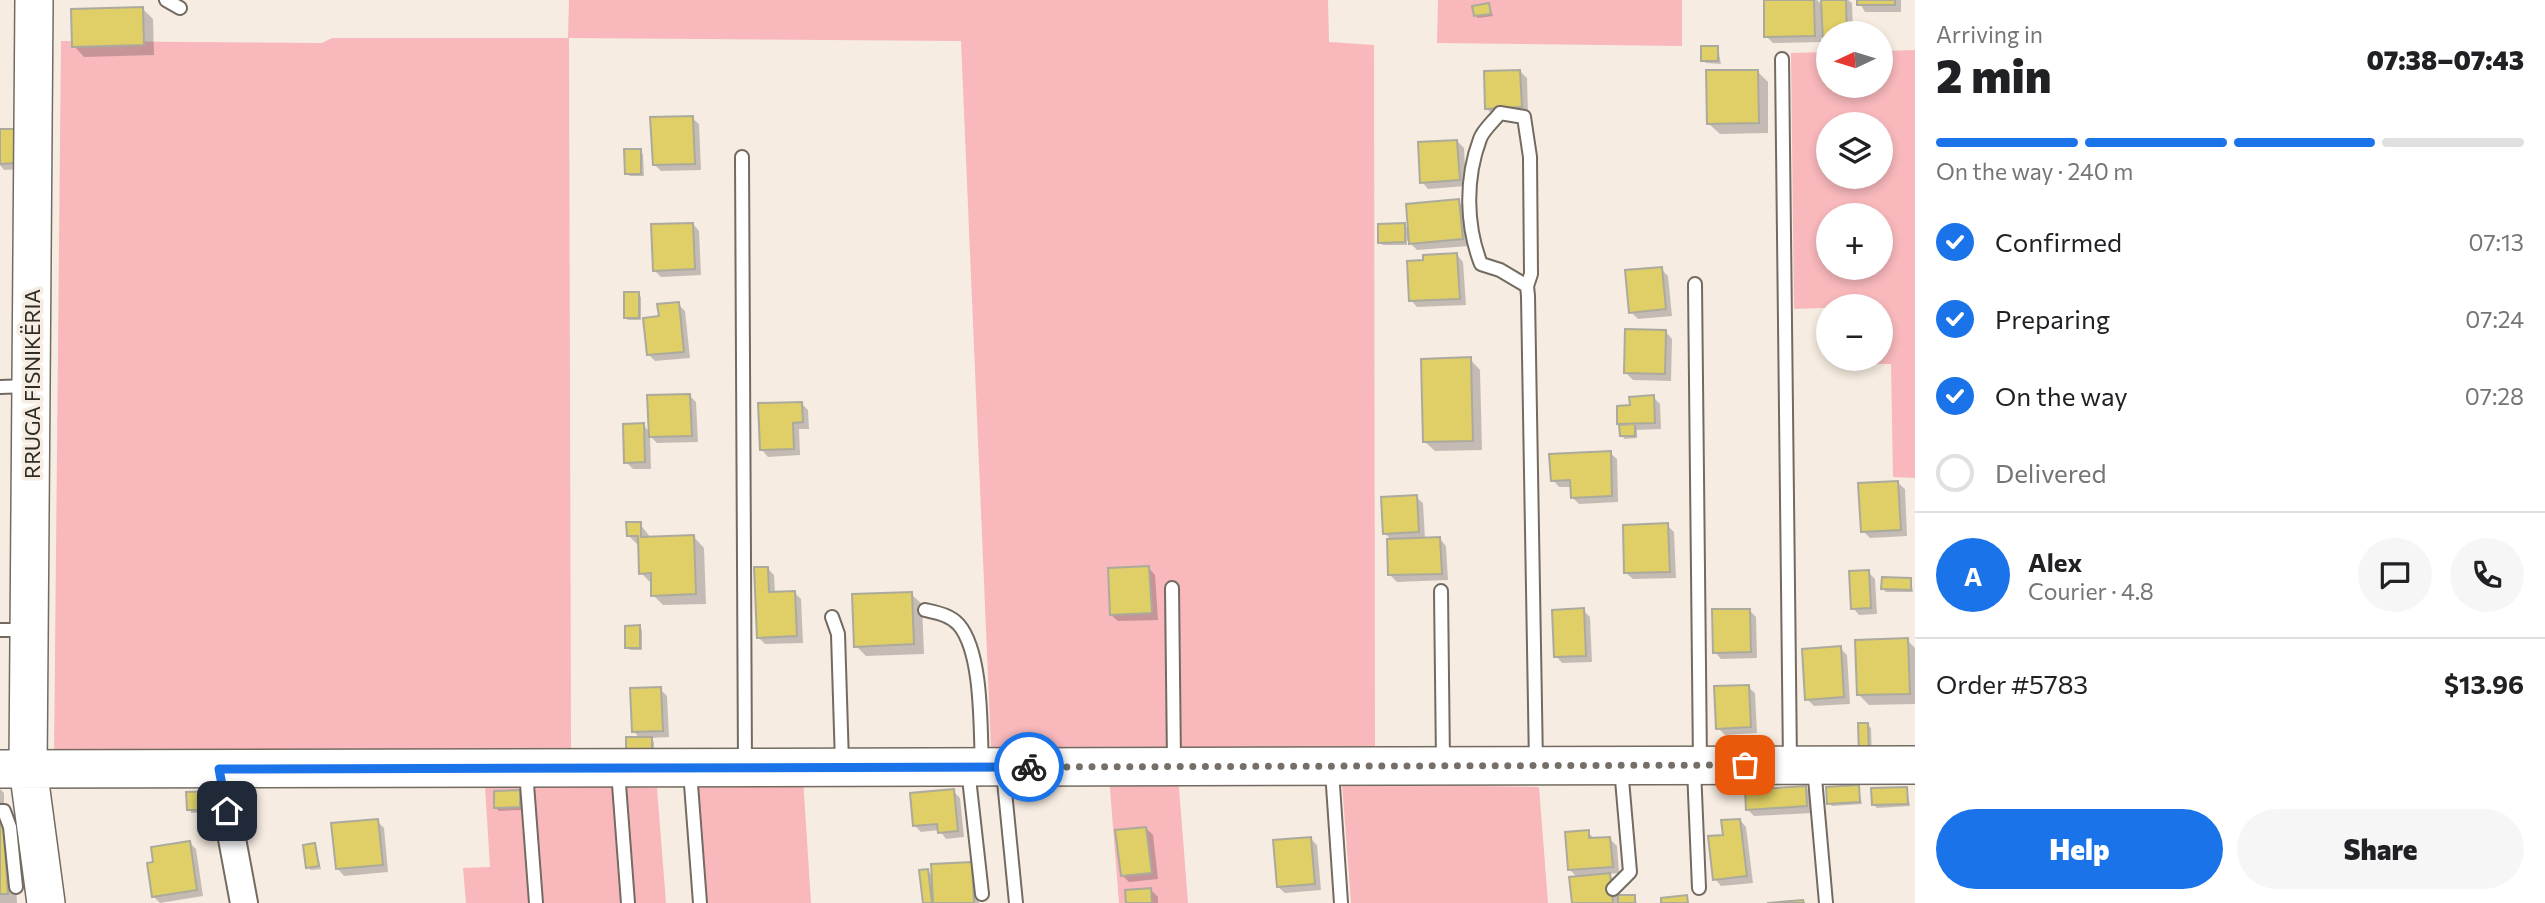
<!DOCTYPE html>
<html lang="en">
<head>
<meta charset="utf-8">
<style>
  :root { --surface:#fff; --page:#f6f6f6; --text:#202124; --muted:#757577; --line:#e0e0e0; --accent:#1a73e8 }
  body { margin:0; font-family:Commissioner,sans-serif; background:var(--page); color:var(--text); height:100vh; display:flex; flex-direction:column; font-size:26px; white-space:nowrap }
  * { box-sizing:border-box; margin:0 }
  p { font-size:23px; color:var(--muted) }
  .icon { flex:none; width:38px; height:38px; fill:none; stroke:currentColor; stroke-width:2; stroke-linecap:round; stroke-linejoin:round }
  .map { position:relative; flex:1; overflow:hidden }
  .drawer { display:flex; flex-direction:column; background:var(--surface); width:630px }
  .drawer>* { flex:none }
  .needle { width:46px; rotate:266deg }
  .controls { position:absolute; left:1816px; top:21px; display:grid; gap:14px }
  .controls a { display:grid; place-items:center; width:77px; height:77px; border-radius:50%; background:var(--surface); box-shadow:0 4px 10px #0003; font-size:35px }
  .pin { position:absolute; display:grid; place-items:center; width:60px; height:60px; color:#fff; margin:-30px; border-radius:14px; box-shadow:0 4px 10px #0006 }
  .courier { position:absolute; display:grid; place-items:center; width:70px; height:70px; margin:-35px; border:5px solid #1a73e8; border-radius:50%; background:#fff; color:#222; box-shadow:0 2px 9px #0007 }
  .headline em { font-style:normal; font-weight:800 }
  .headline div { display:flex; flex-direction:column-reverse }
  .headline { display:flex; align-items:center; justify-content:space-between; height:119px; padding:0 21px }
  h1 { font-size:46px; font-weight:800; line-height:52px }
  .bar { display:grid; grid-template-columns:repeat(4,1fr); gap:10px 7px; align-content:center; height:84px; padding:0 21px }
  .bar i { height:9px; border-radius:5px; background:var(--line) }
  .bar .current { background:var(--accent) }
  .bar p { grid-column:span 4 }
  .line { display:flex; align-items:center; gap:18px; padding:0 21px; border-top:2px solid var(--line) }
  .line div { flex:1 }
  .round { display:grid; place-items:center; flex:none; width:74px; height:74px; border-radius:37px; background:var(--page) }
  ol { padding:0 21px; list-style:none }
  li { display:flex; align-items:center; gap:21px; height:77px }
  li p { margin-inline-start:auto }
  li .icon { padding:7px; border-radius:50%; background:var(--accent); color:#fff; stroke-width:4 }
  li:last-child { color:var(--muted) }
  li i { width:38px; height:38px; border:4px solid var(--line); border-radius:50% }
  .button { display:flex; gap:14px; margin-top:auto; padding:14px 21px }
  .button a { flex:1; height:80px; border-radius:42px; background:var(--accent); color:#fff; font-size:28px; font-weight:800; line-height:80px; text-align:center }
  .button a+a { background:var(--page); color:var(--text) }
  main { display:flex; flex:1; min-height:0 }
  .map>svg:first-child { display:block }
  .green { fill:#f8b8bc; fill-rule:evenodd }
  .shadow { fill:#0003 }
  .building { fill:#dfcf66; stroke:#abaa9d; stroke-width:2 }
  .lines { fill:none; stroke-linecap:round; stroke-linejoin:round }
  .lane-casing { stroke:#736b61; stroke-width:16 }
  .street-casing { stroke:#736b61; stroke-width:30 }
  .secondary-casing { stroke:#736b61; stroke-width:40 }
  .lane { stroke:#fff; stroke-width:12 }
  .street { stroke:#fff; stroke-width:26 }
  .secondary { stroke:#fff; stroke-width:37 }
  .done { stroke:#756f68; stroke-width:7; stroke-dasharray:0 12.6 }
  .route { stroke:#1a73e8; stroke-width:9 }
  .labels { text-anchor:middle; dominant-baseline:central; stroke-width:7; stroke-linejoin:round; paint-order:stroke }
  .street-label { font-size:21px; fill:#2f2c27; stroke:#f6ece1 }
</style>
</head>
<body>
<main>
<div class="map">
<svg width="1915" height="903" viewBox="0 0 1915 903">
  <rect width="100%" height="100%" fill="#f6ece1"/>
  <path class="green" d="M569,0H1328L1329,42L1374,45L1375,750L1258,752L991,747L961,41L569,38L571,749L54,760L61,41L322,43L332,38H568Z
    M1438,0H1682V46L1437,43Z
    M1915,50V478L1893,477L1891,364H1847V359H1881V306L1794,309L1791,53L1829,52V86H1881V51ZM1829,124H1881V177H1829ZM1829,215H1881V268H1829Z
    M1178,775L1188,903H1119L1109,776Z
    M803,778L811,903H707L697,782Z
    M521,783L530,903H466L463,868L490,867L485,785Z
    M1342,784L1539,787L1548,903H1351Z
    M533,785L657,788L666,903H542Z"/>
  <path class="shadow" d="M1766,0H1817L1823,6V0H1848L1852,3L1853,33H1829V45L1821,37V42L1773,43L1766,36Z
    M1858,0H1901V12H1865Z
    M1489,5L1493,16L1478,18L1475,15Z
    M143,9L153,19L154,55L84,57L74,46Z
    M1718,48L1721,64L1706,63L1703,60Z
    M1520,71L1527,78L1528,114L1493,115L1486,108Z
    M1757,71L1768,82V133L1720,134L1709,124Z
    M692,118L699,124L701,170L661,171L654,164Z
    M13,130L20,137L21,169L4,170L0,165V131Z
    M1457,141L1464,148L1466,186L1428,189L1422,182Z
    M640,151L643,154L644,176H630L627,173Z
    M1458,201L1465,208L1469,246L1417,250L1407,240V245H1383L1380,242L1404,225L1410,230Z
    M693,224L699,231L701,275L661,277L654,270Z
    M1457,255L1463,262L1466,305L1417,307L1411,300Z
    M1661,269L1668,276L1672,316L1638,319L1631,312Z
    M638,294L641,297V320H628L625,317Z
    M678,304L685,311L690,358L655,361L649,355L661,318Z
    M1666,332L1672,339L1671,381L1633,380L1626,373Z
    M1470,359L1480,370L1482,450L1435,451L1424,441Z
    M689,395L696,402L698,442L657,443L650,436L651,469H633L626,462L643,425L650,432Z
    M1653,397L1660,404L1661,429L1637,430V438L1624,439L1619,423L1631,407Z
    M801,403L808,410L809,429H799L800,455L768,457L762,450Z
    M1610,453L1617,459L1618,502L1579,504L1572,497V487H1559L1553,480Z
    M1898,483L1905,489L1907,536L1870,538L1863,531Z
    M1416,497L1423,503L1425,539H1440L1446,546L1448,580L1397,582L1390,575L1392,541L1385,533Z
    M640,524L651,538L694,537L704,548L706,604L663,605L653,595L651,583L641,573L639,546L628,535Z
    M1667,525L1674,532L1676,578L1633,579L1626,573Z
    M767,568L774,575L775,593L794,592L801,599L803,643L765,644L758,637Z
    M1149,568L1155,575L1158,620L1118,621L1111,615Z
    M1868,572L1875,579L1877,614L1859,615L1853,608Z
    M1911,580L1913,592H1886L1883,589Z
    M911,594L922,604L924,654L866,656L856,646Z
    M1583,610L1590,617L1592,662L1562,663L1556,656Z
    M1749,610L1756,617L1757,658L1721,659L1715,652Z
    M639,627L642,630V650H630L627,647Z
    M1907,640L1915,648V704L1869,705L1859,695Z
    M1840,648L1847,655L1850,704L1814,706L1807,699Z
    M1748,687L1755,693L1757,733L1725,735L1718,728Z
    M660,689L667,696L669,737L650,738L654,742V759L634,731Z
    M1868,725L1871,728L1872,756L1861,753Z
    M1858,787L1862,804L1832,806L1829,803Z
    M1806,788L1812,795L1813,813L1754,816L1747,809Z
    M0,789L4,793V812H0Z
    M1907,789L1910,806L1877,808L1874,805Z
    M953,791L960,798L964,837L946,839L939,830L921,832L914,825Z
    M519,792L522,810L499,811L496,808Z
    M188,794L220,812L191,813Z
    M0,820L13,831L17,903H0Z
    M1740,820L1746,827L1753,883L1721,886L1715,879L1725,837Z
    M377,821L384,828L388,872L344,876L338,869Z
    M1146,828L1153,835L1158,879L1129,882L1122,875Z
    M1588,832L1595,840L1610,839L1617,846L1619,873L1609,874L1616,882L1618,897L1634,896L1637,903H1573L1578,878L1570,870Z
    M1311,839L1317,845L1321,890L1285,893L1278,887Z
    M189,842L196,849L203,896L160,903L153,896Z
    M315,845L321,869L311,870L308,867Z
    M971,864L978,870L979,903H925L928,871L933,877Z
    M1151,890L1158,897V903H1128Z"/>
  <path class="building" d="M1764,0H1814L1815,36L1764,37Z
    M1821,0H1846L1847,33H1829V41L1823,42Z
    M1857,0H1895V5H1857Z
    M1489,3L1491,14L1474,16L1472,6Z
    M143,7L144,45L72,47L71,9Z
    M1701,46H1718V61H1701Z
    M1520,70L1522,107L1485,109L1484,71Z
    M1706,70H1758L1759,123L1707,124Z
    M693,116L695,164L653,165L650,117Z
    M0,129H14L15,163L0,164Z
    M1457,140L1460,180L1420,183L1418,142Z
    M624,149H641V174H625Z
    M1459,199L1463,239L1409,244L1406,204Z
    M693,223L695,269L653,271L651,224Z
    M1405,223V242L1378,243V224Z
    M1457,253L1460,299L1409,301L1407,261L1423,260V255Z
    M1662,267L1666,309L1629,313L1625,270Z
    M624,292H639V318H624Z
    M679,302L684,352L647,355L643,318L659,316L657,304Z
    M1625,329L1666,330L1665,374L1624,373Z
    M1471,357L1473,441L1423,442L1421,359Z
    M690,394L692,436L649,437L647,395Z
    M1654,395L1655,423L1617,424V406L1630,405L1629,397Z
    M802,402L803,422L793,423L794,449L760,450L758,403Z
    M644,423L645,462L624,463L623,424Z
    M1635,424V436H1620L1619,425Z
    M1611,451L1612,496L1571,498L1570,480L1551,481L1549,454Z
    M1898,481L1901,530L1861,532L1858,483Z
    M1417,495L1419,532L1383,534L1381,497Z
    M626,522H641V537L694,535L696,594L651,596V573L639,574L638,536H627Z
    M1668,523L1670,572L1624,573L1623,525Z
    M1440,537L1442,574L1388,575L1387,539Z
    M1149,566L1152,613L1110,615L1108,568Z
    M754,567H768L769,592L795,591L797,636L757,638Z
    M1869,570L1871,608L1851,609L1849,571Z
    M1882,577L1911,578V590L1881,589Z
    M912,592L914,644L854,647L852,594Z
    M1584,608L1586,656L1554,657L1552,610Z
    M1712,609H1750L1751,652L1713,653Z
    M640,625V648H625V626Z
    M1908,638L1910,694L1857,695L1855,640Z
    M1841,646L1844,697L1805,700L1802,649Z
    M1749,685L1751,727L1716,729L1714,686Z
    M661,687L663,731L632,732L630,688Z
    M1858,723H1868L1869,754H1859Z
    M626,737H652V756H626Z
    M1859,785L1860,802L1827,804L1826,787Z
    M1806,786L1807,806L1746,810L1745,790Z
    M1907,787L1908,804L1872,805L1871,788Z
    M954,789L958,831L938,833L937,824L913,826L910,793Z
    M520,790V807L494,808V791Z
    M217,791L218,810H187L186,792Z
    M3,818L8,894H0V819Z
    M378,819L383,865L336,869L331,823Z
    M1740,819L1747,876L1713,880L1708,836L1723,835L1721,820Z
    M1146,827L1152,873L1121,876L1115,830Z
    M1589,830V838L1610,837L1613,867L1568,870L1565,832Z
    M1311,837L1315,884L1277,887L1273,840Z
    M190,841L197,890L152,897L147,863L153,862L151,847Z
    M315,843L319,866L306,868L303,845Z
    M972,862L974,903H933L931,864Z
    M928,869L932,903H923L919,870Z
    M1610,873L1613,903H1572L1569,877Z
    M1151,888L1152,903H1126L1125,890Z
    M1618,895H1635V903H1618Z
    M1687,895L1688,903H1661V898Z
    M1803,900L1804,903H1767Z"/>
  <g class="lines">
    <g class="lane-casing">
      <path id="lane" d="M166,0L180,8
        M1782,59L1790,762
        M742,157L745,765
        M1695,284L1700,763
        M1527,286L1531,274L1530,157L1524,117L1500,113C1494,121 1483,130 1480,139C1465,179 1466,226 1481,264L1500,270L1527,286L1528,296L1536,764
        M0,387L28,386
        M1172,588L1174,762
        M1441,591L1443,762
        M925,610C938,613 950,615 959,625C983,654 980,729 982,765
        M832,617L838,634L842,763
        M0,630H28
        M1814,767L1826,903
        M968,769L982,894
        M1694,769L1699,888
        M526,771L536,903
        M618,771L628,903
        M690,771L700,903
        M1003,771L1016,903
        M1332,771L1341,903
        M0,811H4L10,827L16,887
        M1613,889L1630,872L1621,768"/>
    </g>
    <g class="street-casing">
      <path id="street" d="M219,769L244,903"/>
    </g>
    <g class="secondary-casing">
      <path id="secondary" d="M34,0L28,768L46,903
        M0,769L1915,765"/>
    </g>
    <use href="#lane" class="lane"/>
    <use href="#street" class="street"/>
    <use href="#secondary" class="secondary"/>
  </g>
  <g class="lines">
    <path class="done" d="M1029,767L1745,765"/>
    <path class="route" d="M227,811L219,769L1029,767"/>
  </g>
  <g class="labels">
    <g class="street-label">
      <text transform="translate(31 384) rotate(-90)">RRUGA FISNIKËRIA</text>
    </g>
  </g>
</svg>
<div class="controls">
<a><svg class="needle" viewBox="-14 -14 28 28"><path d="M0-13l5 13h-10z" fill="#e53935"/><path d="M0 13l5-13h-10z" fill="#757577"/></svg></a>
<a><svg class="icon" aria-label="layers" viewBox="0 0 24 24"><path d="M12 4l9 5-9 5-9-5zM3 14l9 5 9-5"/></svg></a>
<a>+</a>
<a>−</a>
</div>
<div class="pin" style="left:1745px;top:765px;background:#ea580c"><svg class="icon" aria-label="bag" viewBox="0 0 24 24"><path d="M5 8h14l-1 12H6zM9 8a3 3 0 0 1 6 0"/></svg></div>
<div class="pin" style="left:227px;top:811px;background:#1f2937"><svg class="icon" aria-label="home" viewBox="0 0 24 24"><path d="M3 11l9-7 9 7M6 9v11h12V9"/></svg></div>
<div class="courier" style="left:1029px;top:767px"><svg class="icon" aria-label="bike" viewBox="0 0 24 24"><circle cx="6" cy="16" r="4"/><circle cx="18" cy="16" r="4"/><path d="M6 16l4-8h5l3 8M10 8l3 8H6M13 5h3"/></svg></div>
</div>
<section class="drawer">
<div class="headline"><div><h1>2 min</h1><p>Arriving in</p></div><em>07:38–07:43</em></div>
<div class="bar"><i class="current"></i><i class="current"></i><i class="current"></i><i></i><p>On the way · 240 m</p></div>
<ol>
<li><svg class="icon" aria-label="check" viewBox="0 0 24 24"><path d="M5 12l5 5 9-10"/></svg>Confirmed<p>07:13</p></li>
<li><svg class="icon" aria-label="check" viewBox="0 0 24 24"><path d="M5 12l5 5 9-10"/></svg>Preparing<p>07:24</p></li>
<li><svg class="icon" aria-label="check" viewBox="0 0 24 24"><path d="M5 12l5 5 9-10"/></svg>On the way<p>07:28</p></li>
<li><i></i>Delivered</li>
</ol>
<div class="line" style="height:126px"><b class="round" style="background:var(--accent);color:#fff">A</b><div><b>Alex</b><p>Courier · 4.8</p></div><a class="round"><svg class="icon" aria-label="chat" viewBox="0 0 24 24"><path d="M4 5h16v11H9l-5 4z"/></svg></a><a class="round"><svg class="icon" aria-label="phone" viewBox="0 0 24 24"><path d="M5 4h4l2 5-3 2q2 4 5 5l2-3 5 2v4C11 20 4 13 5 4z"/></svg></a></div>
<div class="line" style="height:91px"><div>Order #5783</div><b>$13.96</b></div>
<div class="button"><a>Help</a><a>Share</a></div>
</section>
</main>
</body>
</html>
